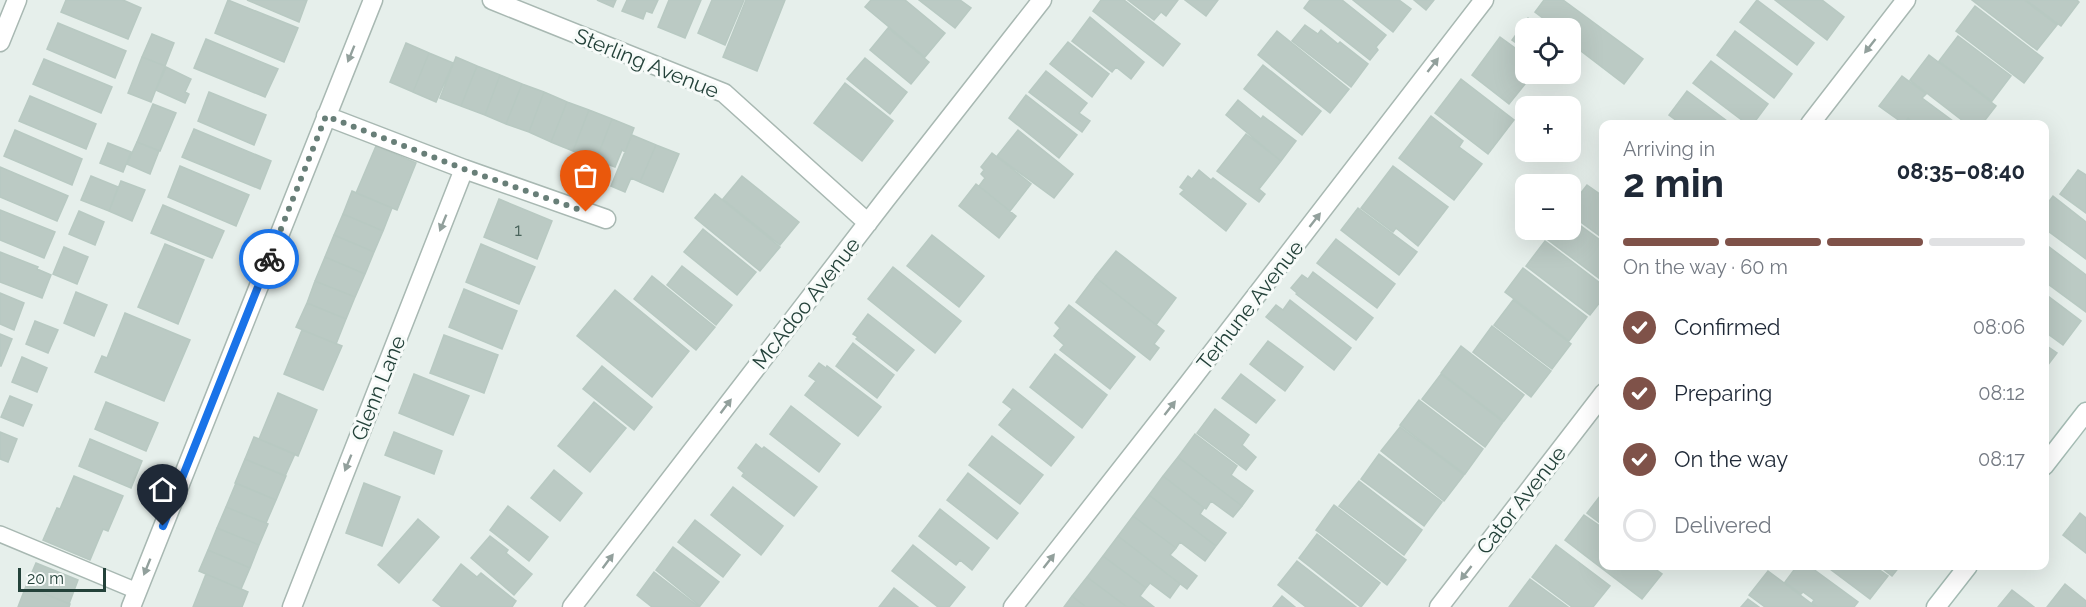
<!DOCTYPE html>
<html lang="en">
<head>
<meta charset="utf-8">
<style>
  :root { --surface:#fff; --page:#f2f2f3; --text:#1f2937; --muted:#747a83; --line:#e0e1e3; --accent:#7f5249 }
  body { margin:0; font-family:Raleway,sans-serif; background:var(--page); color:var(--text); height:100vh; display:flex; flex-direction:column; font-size:22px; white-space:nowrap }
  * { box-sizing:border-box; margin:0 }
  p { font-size:20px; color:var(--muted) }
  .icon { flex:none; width:33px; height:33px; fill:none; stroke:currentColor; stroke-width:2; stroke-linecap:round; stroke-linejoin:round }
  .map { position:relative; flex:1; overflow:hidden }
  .drawer { position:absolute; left:1599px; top:120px; width:450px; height:450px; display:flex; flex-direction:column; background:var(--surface); border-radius:12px; box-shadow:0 6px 24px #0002 }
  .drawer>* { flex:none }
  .tools { position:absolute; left:1515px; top:18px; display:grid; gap:12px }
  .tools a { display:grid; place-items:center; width:66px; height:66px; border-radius:12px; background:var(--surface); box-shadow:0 6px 24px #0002; font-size:30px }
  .scale { position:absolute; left:18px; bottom:15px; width:88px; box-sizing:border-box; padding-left:6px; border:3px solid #24423a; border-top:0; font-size:16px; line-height:21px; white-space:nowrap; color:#24423a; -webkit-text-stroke:4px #f7fbf9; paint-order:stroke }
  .pin { position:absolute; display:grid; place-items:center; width:51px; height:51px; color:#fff; margin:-62px -26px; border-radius:50% 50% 50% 0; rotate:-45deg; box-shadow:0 0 6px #0007 }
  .pin .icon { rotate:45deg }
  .courier { position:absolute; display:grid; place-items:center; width:60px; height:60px; margin:-30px; border:4px solid #1a73e8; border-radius:50%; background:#fff; color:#222; box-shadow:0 2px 8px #0007 }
  .overview em { font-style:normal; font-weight:700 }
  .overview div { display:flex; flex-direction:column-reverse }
  .overview { display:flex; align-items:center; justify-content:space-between; height:102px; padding:0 24px }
  h1 { font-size:39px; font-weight:700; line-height:45px }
  .bar { display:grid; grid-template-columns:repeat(4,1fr); gap:9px 6px; align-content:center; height:72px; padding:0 24px }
  .bar i { height:8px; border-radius:4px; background:var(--line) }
  .bar .active { background:var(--accent) }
  .bar p { grid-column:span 4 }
  ol { padding:0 24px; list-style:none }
  li { display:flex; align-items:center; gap:18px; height:66px }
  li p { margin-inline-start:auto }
  li .icon { padding:6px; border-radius:50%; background:var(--accent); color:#fff; stroke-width:4 }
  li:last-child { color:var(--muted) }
  li i { width:33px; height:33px; border:3px solid var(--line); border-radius:50% }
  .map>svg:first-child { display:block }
  .building { fill:#bbcac4; stroke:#b8c9c2; stroke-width:1.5 }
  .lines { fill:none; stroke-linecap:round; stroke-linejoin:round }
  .lane-casing { stroke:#a8b8b2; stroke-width:18 }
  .street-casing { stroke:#a8b8b2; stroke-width:21 }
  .secondary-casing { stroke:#a4bbb3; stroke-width:21 }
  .lane { stroke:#fff; stroke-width:15 }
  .street { stroke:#fff; stroke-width:18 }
  .secondary { stroke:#fff; stroke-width:18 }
  .oneway { fill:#92a09c }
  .done { stroke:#687f78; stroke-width:6; stroke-dasharray:0 10.8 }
  .route { stroke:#1a73e8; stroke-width:8 }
  .labels { text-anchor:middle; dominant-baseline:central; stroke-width:6; stroke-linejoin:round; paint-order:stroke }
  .number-label { font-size:18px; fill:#4a645c }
  .street-label { font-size:21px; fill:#24423a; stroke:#f7fbf9 }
</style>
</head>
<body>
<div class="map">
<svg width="2086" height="607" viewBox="0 0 2086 607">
  <rect width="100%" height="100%" fill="#e6efeb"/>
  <path class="building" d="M66,0H123L141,8L128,39L61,12Z
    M228,0L298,28L284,62L215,33Z
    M247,0H307L299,22Z
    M597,0H616L613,7Z
    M627,0H658L652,13L646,11L643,19L622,11Z
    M669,0H701L685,38L658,27Z
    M712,0H744L725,45L698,33Z
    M746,0H785L757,71L723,57Z
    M871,0H905L945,33L925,57L865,7Z
    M919,0H960L971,8L955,28Z
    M1101,0H1124L1180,44L1163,66L1093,11Z
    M1128,0H1178L1166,16L1161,12L1154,20Z
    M1185,0H1218L1206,16Z
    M1310,0H1342L1386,35L1376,47L1378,50L1370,60L1304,8Z
    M1353,0H1399L1411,9L1393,32Z
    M1414,0H1434L1426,10Z
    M1544,0H1563L1643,59L1624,84L1577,48L1578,45L1570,39V28H1556L1535,12Z
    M1757,0L1814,43L1797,65L1740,22Z
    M1775,0H1822L1844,17L1827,40Z
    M1972,0H2024L2057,25L2037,50Z
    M2026,0H2077L2079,2L2061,26Z
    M1975,6L2043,58L2024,83L1956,31Z
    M1090,17L1144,62L1131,79L1116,67L1112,72L1072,41Z
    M1528,18L1542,28H1526V50L1512,40Z
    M58,23L126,51L115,78L47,49Z
    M1305,25L1318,34L1321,30L1338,44L1340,42L1368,64L1351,87L1292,41Z
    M888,28L929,62L911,84L870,50Z
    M1277,31L1349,89L1330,113L1258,55Z
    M1735,31L1792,74L1774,98L1717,55Z
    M152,34L174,43L165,66L142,57Z
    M1958,36L2011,76L1992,101L1939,61Z
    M1500,37L1526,56V74H1533L1509,104L1472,75Z
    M206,39L278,69L265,97L194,68Z
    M1068,42L1109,74L1092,97L1050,64Z
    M406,43L429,53L413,92L390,82Z
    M429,53L453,63L436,102L413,92Z
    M1929,55L1996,106L1982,124H1967L1910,80Z
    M142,57L165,66L151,102L128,93Z
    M456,57L477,66L461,106L440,98Z
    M865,58L907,92L890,114L847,79Z
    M44,59L112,87L101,113L33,84Z
    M1711,61L1768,104L1753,124H1747L1693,83Z
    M1263,65L1321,111L1302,135L1244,89Z
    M477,66L500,75L485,115L461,106Z
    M166,67L191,79L185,92L189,94L185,103L156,90Z
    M1046,71L1087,103L1079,113L1090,121L1082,132L1029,92Z
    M500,75L522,84L506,124L485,115Z
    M1902,76L1926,94L1922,98L1957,124H1916L1908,118L1904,124L1879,106Z
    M1461,79L1514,120L1488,154L1435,113Z
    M845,83L893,121L862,161L814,123Z
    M522,84L544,92L529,132L506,124Z
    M1687,91L1731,124H1681L1669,115Z
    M209,92L266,115L254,145L198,121Z
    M544,92L567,102L551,142L529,132Z
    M1026,95L1077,135L1059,158L1009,118Z
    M30,96L96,124L86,149L19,121Z
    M1238,100L1261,119L1263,116L1296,141L1281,161L1226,115Z
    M567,102L589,110L573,151L551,142Z
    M153,104L176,113L160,151L137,142Z
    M589,110L612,119L596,160L573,151Z
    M1431,116L1463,141L1459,147L1482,164L1454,200L1399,158Z
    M612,119L634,128L625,152L622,150L615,167L596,160Z
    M194,129L271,161L260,189L182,157Z
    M15,130L82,159L72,185L4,156Z
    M1018,130L1073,174L1054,198L997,156Z
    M1246,134L1281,161L1259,189L1265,194L1259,202L1217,171Z
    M632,135L656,145L640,182L631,178L625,192L611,186Z
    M137,142L159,151L150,174L127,164Z
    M108,143L131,152L123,172L100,163Z
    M656,145L679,154L663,192L640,182Z
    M376,146L416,163L397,210L356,193Z
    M992,153L1031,184L1010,211L979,186L985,178L981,174L984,170L981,167Z
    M180,166L249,195L236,226L168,197Z
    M1393,166L1448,207L1418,246L1396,228L1393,232L1361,208Z
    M0,167L68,196L57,221L0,197Z
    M1199,170L1211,180L1213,178L1246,204L1226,231L1180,194L1184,190L1180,187L1188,176L1192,179Z
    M2078,170L2086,175V213L2060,194Z
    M91,176L118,187L109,211L81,200Z
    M742,176L799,222L780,245L723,199Z
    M121,181L145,190L132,221L109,211Z
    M976,184L1016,216L999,238L959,206Z
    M1587,185L1604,197V239L1570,214V207Z
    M352,191L392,208L383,231L343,214Z
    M715,194L780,247L760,271L695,218Z
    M2053,196L2086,222V259L2044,228V208Z
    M499,199L552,221L537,259L484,237Z
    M163,205L224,231L212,258L151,233Z
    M1358,208L1417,252L1399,275L1341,230Z
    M0,210L55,232L44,258L0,240Z
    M79,211L104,222L95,245L69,234Z
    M343,214L383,231L374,252L334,235Z
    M1570,218L1604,243V282L1547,239L1554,230H1570Z
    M703,229L756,272L737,295L684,252Z
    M334,235L374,252L365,274L325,257Z
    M932,235L984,276L959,307L907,266Z
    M1336,239L1395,284L1377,308L1317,263Z
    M1545,241L1604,286V297L1590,315L1526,266Z
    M2044,243L2086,275V312L2044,281Z
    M165,244L204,260L178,324L138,307Z
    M481,244L535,267L519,304L466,282Z
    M64,247L88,257L77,284L53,274Z
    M1116,251L1176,298L1156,325L1095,277Z
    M0,252L38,267L37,269L51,275L42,298L0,282Z
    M325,257L365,274L355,297L315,281Z
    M682,266L732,305L716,325L667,285Z
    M893,267L961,321L935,353L868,299Z
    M1523,268L1587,317L1569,341L1505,292Z
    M1313,272L1373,318L1356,340L1296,294L1297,293L1291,288L1302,275L1308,279Z
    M652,276L715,327L696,350L634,299Z
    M1095,277L1164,331L1154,344L1159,348L1150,360L1076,302Z
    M315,281L355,297L346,319L307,303Z
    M464,289L517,311L502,349L449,327Z
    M615,290L689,351L652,397L577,336Z
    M76,292L107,305L94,336L64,323Z
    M0,293L24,303L14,330L0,324Z
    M2044,293L2081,321L2063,345L2044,331Z
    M1290,300L1351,348L1334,370L1266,317L1276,305L1283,310Z
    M1513,300L1571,344L1552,369L1494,325Z
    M307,303L346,319L336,344L296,327Z
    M1069,305L1135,357L1110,389L1060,350L1064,345L1054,336L1060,328L1055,323Z
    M125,313L190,340L164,401L95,372L102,356L107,358Z
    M868,314L914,350L897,371L856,339L858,337L853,334Z
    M35,321L58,330L48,353L26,344Z
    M1492,326L1551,371L1531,397L1473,352Z
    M302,330L342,346L323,390L284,374Z
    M0,334L12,339L1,366H0Z
    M444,335L498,355L484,393L430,373Z
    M1268,341L1303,367L1285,391L1250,364Z
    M853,343L894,375L877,398L836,366Z
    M2044,344L2057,353L2044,370Z
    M1461,346L1524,395L1504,421L1441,373Z
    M1055,354L1107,395L1082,428L1030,387Z
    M22,357L47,368L37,392L12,382Z
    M819,363L826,368L827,366L881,407L858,436L805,395L816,381L809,376Z
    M602,366L652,407L634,430L583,389Z
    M414,374L469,396L453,435L399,413Z
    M1241,374L1275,400L1256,423L1222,398Z
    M1441,374L1503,422L1485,447L1422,399Z
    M1013,389L1074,437L1051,466L999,425L1012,409L1003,402Z
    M278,393L317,410L298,456L259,439Z
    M10,396L32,405L23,426L1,417Z
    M1419,400L1483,449L1465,474L1400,425Z
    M106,402L158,423L146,451L95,429Z
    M594,402L626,428L590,472L558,446Z
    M791,406L840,444L819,472L770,434Z
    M1215,409L1249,435L1242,445L1256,457L1246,470L1197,433Z
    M1400,427L1464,475L1444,501L1381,451Z
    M0,432L17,439L8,462L0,459Z
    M394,432L442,451L434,474L385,455Z
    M1195,434L1237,466L1231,475L1253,491L1242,506L1178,457Z
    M992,436L1043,475L1020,504L969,465Z
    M254,437L295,454L285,476L245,459Z
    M90,439L142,461L131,488L79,466Z
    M756,444L762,449L764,447L817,487L794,516L742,476L744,473L738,468Z
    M1379,454L1442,502L1424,526L1361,479Z
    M1178,457L1242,506L1233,517L1211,501L1206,509L1163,476Z
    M245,459L286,476L276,500L235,483Z
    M554,470L582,493L560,521L531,498Z
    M968,473L1018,513L997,539L947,500Z
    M74,476L123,496L108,531L103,529L90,560L43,540L57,508L60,509Z
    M1163,476L1204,508L1200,514L1226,533L1216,546L1149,495Z
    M1359,481L1422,530L1404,555L1339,506Z
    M236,483L276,500L266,523L226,507Z
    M364,483L400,497L382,546L346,533Z
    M733,487L783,526L761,555L711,515Z
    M1604,491V526L1587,513Z
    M1149,495L1216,546L1205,561L1180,542L1176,548L1133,516Z
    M1334,505L1406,560L1387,585L1316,530Z
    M508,506L548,537L529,561L490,530Z
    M226,507L268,524L259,545L217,528Z
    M940,509L989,548L972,570L960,560L956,565L919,536Z
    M2080,513L2086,518V553L2063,535Z
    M1584,515L1604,529V566H1651L1662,574L1642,599L1565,540Z
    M1133,516L1176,548L1170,555L1197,576L1187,589L1118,536Z
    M418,519L439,537L399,583L378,565Z
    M695,520L740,555L723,577L678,542Z
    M217,528L259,545L250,568L208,550Z
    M1317,534L1380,583L1361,607L1299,558Z
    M490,536L508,550L506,553L532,574L514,595L471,558Z
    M1118,536L1180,584L1170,598L1150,583L1146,588L1103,556Z
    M913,545L965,587L949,607H938L892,571Z
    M1556,545L1610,586L1593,607H1572L1532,577Z
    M673,547L719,582L700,606L656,570Z
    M208,550L250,568L241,589L199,571Z
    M1103,556L1146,588L1140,596L1154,607H1127L1087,577Z
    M1297,561L1356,607H1306L1278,585Z
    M36,563L78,580L69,604L26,586Z
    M461,564L477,577L481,573L516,601L512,607H442L433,600Z
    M1797,566H1809L1858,602L1854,607H1818L1812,603L1814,600L1803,592L1801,594L1785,582Z
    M1826,566H1874L1888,576L1870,599Z
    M1879,566H1900L1892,576Z
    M1768,571L1816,607H1765L1749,595Z
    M654,572L699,607H652L637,595Z
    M206,574L248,592L242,607H193Z
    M1087,577L1127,607H1086L1072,596Z
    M1530,579L1568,607H1509Z
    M2065,584L2086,601V607H2047Z
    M26,586L70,604L69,607H18Z
    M894,588L918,607H879Z
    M2012,590L2034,607H1998Z
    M1072,596L1086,607H1064Z
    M1282,596L1295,607H1273Z
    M1748,599L1759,607H1741Z"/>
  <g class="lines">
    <g class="lane-casing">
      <path id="lane" d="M0,534L137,591"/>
    </g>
    <g class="street-casing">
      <path id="street" d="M492,0L724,93L868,223
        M0,42L17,0
        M326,116L464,169L606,219
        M1810,124L1906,0
        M131,607L373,0
        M292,607L464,169
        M572,607L886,199L1042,0
        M1013,607L1188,384L1484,0
        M1439,607L1604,393"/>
    </g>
    <g class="secondary-casing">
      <path id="secondary" d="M2044,466L2086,412
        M1936,607L1968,566"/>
    </g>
    <use href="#lane" class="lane"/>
    <use href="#street" class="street"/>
    <use href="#secondary" class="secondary"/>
  </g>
  <defs><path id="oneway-solid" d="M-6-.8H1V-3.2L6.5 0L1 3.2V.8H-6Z" transform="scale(1.5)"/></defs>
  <g class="oneway">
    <use href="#oneway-solid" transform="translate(1870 46) rotate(128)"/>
    <use href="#oneway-solid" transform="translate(351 54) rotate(112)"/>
    <use href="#oneway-solid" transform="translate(1433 65) rotate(-52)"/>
    <use href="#oneway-solid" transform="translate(1315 220) rotate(-52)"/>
    <use href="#oneway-solid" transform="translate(443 223) rotate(112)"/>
    <use href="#oneway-solid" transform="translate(726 406) rotate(-53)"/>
    <use href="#oneway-solid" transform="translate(1170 408) rotate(-52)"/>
    <use href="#oneway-solid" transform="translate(348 463) rotate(112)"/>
    <use href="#oneway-solid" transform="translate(608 561) rotate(-53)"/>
    <use href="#oneway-solid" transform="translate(1049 561) rotate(-52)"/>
    <use href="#oneway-solid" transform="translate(147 567) rotate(112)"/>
    <use href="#oneway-solid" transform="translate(1466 573) rotate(128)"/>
  </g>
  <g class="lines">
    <path class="done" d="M269,259L326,116L464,169L586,212"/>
    <path class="route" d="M163,526L269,259"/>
  </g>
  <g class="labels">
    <g class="number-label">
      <text x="518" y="229">1</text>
    </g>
    <g class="street-label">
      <text transform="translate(647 63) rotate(22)">Sterling Avenue</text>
      <text transform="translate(806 303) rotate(-52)">McAdoo Avenue</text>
      <text transform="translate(1250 305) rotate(-52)">Terhune Avenue</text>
      <text transform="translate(378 388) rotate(-68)">Glenn Lane</text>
      <text transform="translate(1521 500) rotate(-52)">Cator Avenue</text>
    </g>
  </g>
</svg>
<div class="tools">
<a><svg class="icon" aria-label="locate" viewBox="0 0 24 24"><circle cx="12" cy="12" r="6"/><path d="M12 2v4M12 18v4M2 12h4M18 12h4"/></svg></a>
<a>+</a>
<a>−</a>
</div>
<div class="scale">20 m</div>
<div class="pin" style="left:586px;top:212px;background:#ea580c"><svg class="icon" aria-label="bag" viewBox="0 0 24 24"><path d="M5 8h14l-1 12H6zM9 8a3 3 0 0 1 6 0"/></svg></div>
<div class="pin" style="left:163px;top:526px;background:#1f2937"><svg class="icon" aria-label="home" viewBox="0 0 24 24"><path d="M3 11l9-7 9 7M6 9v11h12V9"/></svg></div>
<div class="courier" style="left:269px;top:259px"><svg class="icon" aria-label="bike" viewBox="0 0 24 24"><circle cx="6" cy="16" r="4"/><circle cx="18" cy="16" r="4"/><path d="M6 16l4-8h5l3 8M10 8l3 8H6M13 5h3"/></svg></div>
<section class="drawer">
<div class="overview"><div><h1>2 min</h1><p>Arriving in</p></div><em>08:35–08:40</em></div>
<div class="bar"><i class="active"></i><i class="active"></i><i class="active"></i><i></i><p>On the way · 60 m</p></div>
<ol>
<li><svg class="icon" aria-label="check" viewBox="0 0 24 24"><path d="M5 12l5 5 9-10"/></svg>Confirmed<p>08:06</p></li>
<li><svg class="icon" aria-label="check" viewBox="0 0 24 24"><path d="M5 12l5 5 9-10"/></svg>Preparing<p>08:12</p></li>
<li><svg class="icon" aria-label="check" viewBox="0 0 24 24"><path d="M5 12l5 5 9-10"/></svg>On the way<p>08:17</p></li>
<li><i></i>Delivered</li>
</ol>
</section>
</div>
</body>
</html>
